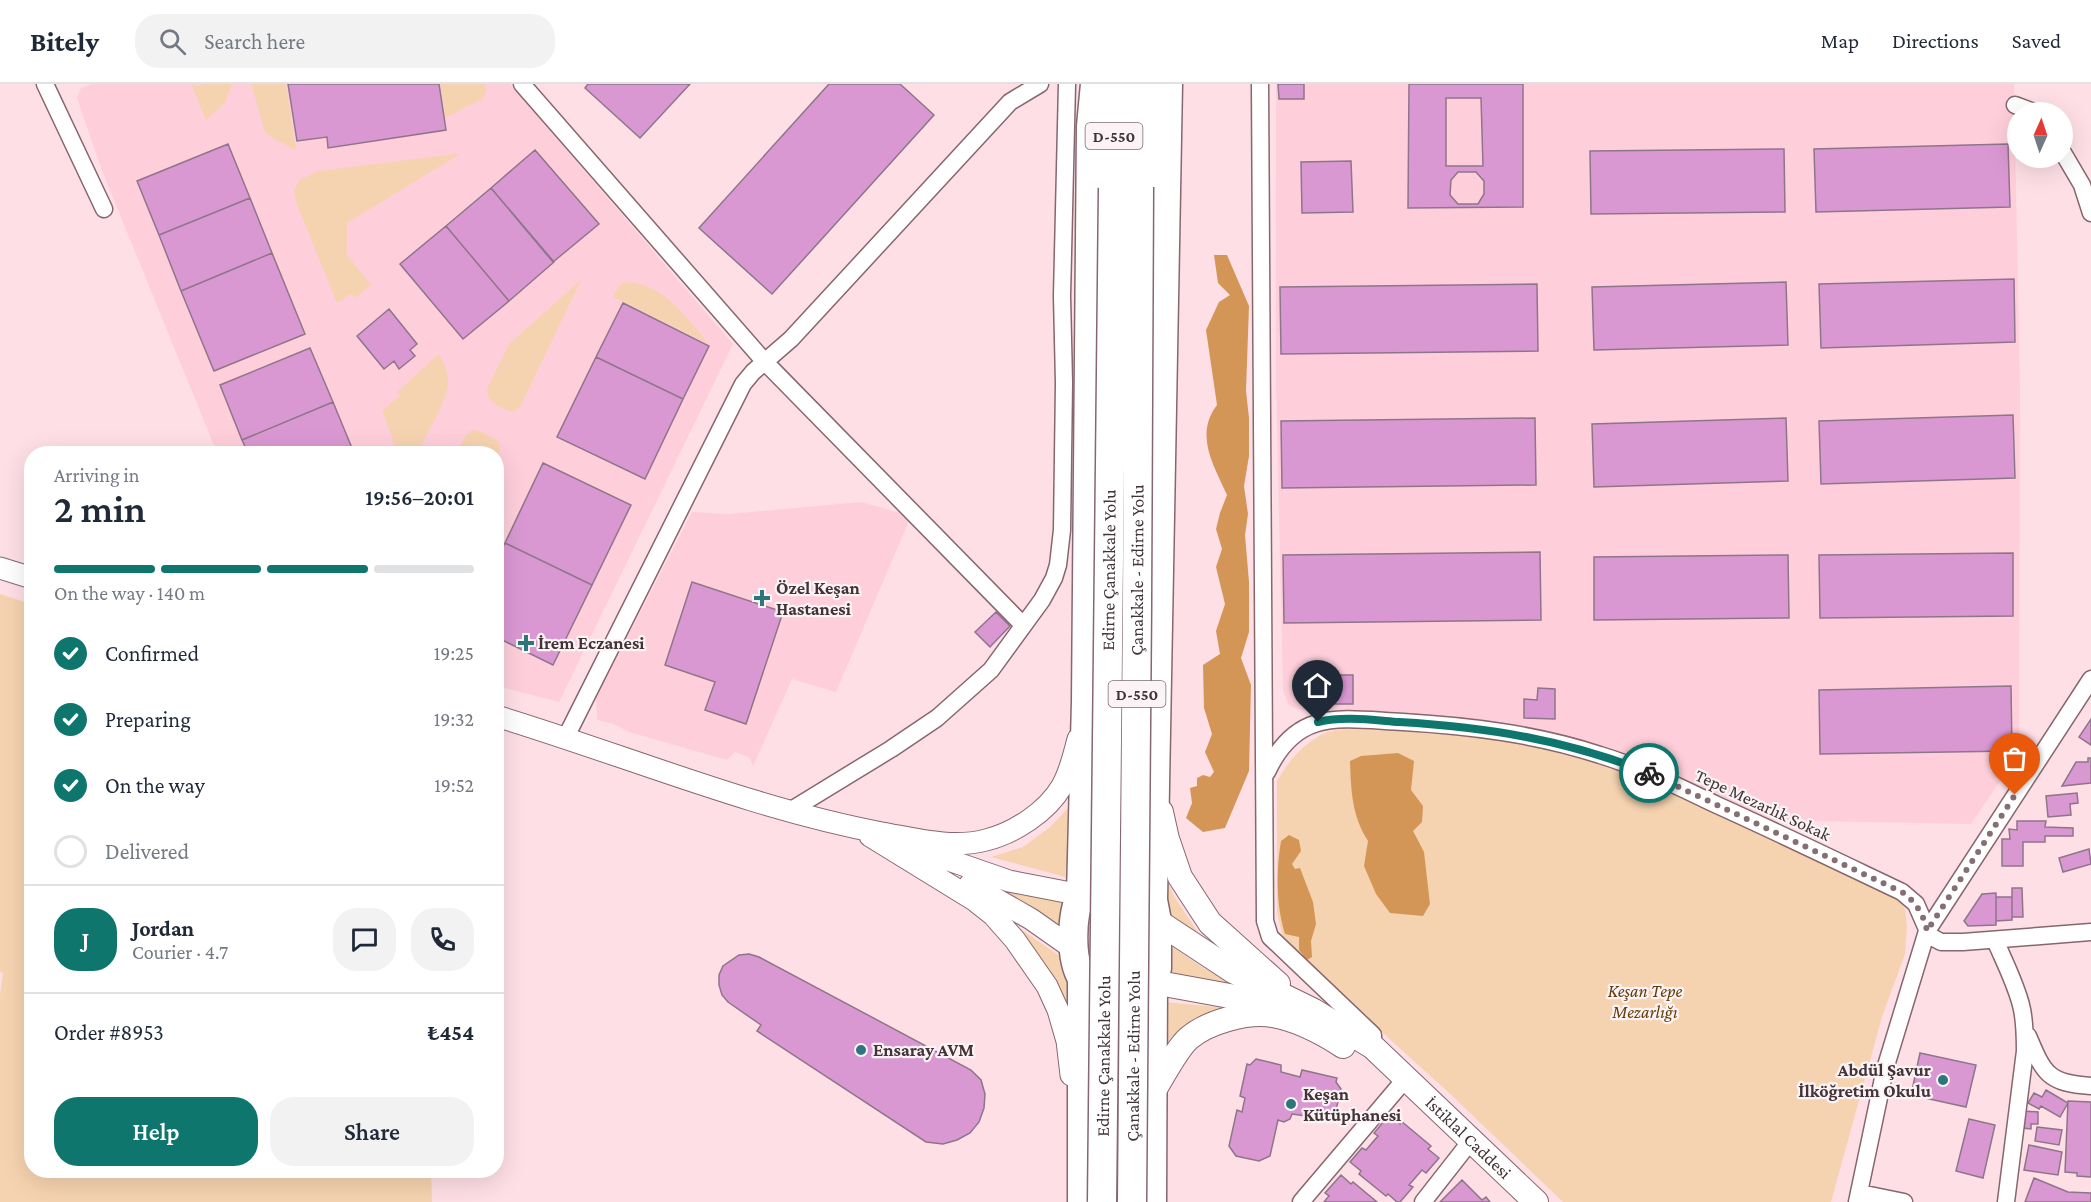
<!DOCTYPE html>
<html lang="en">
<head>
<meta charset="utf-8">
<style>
  :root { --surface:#fff; --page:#f2f2f3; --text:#1f2937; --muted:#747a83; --line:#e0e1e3; --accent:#0f766e }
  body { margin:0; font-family:"Crimson Pro",serif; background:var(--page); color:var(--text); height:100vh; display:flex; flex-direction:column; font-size:22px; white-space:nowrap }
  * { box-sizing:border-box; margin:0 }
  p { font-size:20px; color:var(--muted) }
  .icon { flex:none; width:33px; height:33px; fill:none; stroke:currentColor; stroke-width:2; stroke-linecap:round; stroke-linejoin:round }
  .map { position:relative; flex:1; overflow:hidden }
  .drawer { position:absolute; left:24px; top:362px; width:480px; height:732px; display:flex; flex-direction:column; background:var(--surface); border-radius:24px; box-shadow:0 6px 24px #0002 }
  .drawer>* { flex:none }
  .needle { width:39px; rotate:3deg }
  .fabs { position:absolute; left:2007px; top:18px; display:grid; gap:12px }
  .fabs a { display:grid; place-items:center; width:66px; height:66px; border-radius:50%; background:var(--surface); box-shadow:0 6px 24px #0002; font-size:30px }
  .pin { position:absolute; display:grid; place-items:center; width:51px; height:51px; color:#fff; margin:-62px -26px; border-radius:50% 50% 50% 0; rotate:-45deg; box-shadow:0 0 6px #0007 }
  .pin .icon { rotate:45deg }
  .courier { position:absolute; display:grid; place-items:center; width:60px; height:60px; margin:-30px; border:4px solid #0f766e; border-radius:50%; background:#fff; color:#222; box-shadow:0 2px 8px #0007 }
  .head em { font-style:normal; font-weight:600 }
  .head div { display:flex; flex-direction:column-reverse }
  .head { display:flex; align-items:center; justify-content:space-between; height:102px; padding:0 30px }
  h1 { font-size:39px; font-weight:600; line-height:45px }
  .bar { display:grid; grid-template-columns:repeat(4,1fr); gap:9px 6px; align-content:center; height:72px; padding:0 30px }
  .bar i { height:8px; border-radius:4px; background:var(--line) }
  .bar .on { background:var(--accent) }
  .bar p { grid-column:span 4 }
  .line { display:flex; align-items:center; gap:15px; padding:0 30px; border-top:2px solid var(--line) }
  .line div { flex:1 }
  .round { display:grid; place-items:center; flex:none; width:63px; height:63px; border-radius:24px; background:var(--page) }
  ol { padding:0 30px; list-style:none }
  li { display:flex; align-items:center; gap:18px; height:66px }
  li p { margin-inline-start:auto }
  li .icon { padding:6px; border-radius:50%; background:var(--accent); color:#fff; stroke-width:4 }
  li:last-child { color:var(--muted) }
  li i { width:33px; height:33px; border:3px solid var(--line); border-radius:50% }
  .button { display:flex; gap:12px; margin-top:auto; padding:12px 30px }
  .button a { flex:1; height:69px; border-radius:24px; background:var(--accent); color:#fff; font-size:24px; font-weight:600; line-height:69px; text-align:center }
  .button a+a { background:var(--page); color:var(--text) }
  header { display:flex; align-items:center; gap:36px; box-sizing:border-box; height:84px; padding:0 30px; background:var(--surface); border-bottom:2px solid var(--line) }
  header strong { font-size:28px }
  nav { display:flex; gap:33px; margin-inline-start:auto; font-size:21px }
  .search { width:420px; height:54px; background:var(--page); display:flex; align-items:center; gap:15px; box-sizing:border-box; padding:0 21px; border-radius:24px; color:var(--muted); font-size:22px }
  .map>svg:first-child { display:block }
  .built { fill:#fecfda }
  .green { fill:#f6d3b0 }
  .forest { fill:#d39656 }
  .building { fill:#da98d2; stroke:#8e758a; stroke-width:1.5; fill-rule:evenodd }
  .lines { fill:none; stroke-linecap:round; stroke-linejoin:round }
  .minor-casing { stroke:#87666e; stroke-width:19 }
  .tertiary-casing { stroke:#87666e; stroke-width:23 }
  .secondary-casing { stroke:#87666e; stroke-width:26 }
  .trunk-casing { stroke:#87666e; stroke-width:31 }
  .minor { stroke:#fff; stroke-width:16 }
  .tertiary { stroke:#fff; stroke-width:21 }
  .secondary { stroke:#fff; stroke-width:24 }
  .trunk { stroke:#fff; stroke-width:28 }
  .trunk-bridge-casing { stroke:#87666e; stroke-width:31; stroke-linecap:butt }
  .trunk-bridge { stroke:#fff; stroke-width:28 }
  .done { stroke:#846f74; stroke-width:6; stroke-dasharray:0 10.8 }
  .route { stroke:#0f766e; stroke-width:8 }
  .poi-dot { fill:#2d767d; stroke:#fbf3f5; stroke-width:2 }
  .labels { text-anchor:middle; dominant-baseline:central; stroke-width:4.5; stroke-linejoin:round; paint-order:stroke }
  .shield { fill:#fbf3f5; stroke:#7a6d70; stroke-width:1.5 }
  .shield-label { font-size:16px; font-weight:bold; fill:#423337 }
  .street-label { font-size:18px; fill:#423337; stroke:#fbf3f5 }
  .poi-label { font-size:18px; font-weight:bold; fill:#423337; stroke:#fbf3f5; text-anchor:start }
  .park-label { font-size:18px; font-style:italic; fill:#643c07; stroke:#fbf3f5 }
</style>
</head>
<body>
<header>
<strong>Bitely</strong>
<div class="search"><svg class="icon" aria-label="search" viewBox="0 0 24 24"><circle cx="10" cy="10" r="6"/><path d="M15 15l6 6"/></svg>Search here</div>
<nav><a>Map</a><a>Directions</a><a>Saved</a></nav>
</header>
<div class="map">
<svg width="2091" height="1118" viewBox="0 0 2091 1118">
  <rect width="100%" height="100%" fill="#fedfe6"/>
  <path class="built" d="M92,0H510L733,260L559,618L497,602L496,369H217L101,84L77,14L81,4Z
    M1276,0H2014L2020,308L2019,669L1971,740L1770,736L1681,693L1614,665L1550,648L1463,634L1302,626L1294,624L1288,620L1283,607L1276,300Z
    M861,418L911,432L836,608L792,595L753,682L749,673L735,668L727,676L629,648L614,640L597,636L596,613L692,428L729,430Z"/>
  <path class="green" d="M191,0L199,2L203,0H232L225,19L206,36Z
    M251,0H286L296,66L274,55L265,48Z
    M440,0H484L487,7L482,15L445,34Z
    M455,70H460L347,139V171L371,201L355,214L351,210L337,219L296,118L294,107L299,96L319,87Z
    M581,196L520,323L512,328C501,324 486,317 487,305L509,260Z
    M625,198C666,200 684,232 709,260L613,213L619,202Z
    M439,270C443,278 448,286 448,296C449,317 426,350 417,369H398L382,326L400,312L397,308Z
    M472,346L480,347L498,357L500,365L497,372L496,369H456L466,351Z
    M0,510L31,520L32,1086H431L432,1118H0V910L3,889L0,888Z
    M1345,645L1467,650L1548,665L1617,684L1897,813L1905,825L1907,842L1905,870L1882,933L1831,1118H1563L1447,1007L1301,875L1283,855L1277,828V697C1287,679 1303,660 1321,651C1328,647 1337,646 1345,645Z
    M1071,721L1069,794L991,773L1023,763L1050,743Z
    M1164,791L1175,814L1203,856L1166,828Z
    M990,799L1041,814L1069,820L1068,848L1035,824Z
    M1019,844L1073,881L1071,932L1060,903Z
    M1166,859L1205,885L1244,905L1164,889Z
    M1165,918L1227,924C1197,932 1182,940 1162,964Z"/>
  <path class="forest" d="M1214,171H1227L1249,222L1246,307L1249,334V372L1244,402L1248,430L1245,451L1249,498V548L1241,574L1251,601L1249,687L1225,744L1203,748L1186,734L1192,719L1190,704L1197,702V694L1203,691L1210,693L1214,688L1205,668L1212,650L1204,624L1203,581L1220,570L1216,547L1225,520L1216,483L1222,465L1216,445L1220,429L1227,411C1214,382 1194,351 1217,321L1206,246L1219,218L1230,211L1218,199Z
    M1398,669L1414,677L1411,706L1423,722L1422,738L1413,747L1424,768L1430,820L1423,832L1390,829L1376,810L1364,782L1368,757C1352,732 1351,707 1350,677L1361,672Z
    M1289,751L1299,756L1301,767L1292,780L1295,785L1300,784L1313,818L1316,840L1311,857L1312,873L1307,876L1299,866V853L1285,850C1276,821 1276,787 1281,757Z"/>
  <path class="building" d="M288,0H439L446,46L328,64L327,53L297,57Z
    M588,0H690L640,54L585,4Z
    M829,0H900L934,31L772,210L699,144Z
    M1278,0H1304V15H1279Z
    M1409,0H1523V123L1408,124ZM1446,14H1481L1483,82H1446Z
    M228,60L250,114L159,151L137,97Z
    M2008,60L2010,123L1816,128L1814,65Z
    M1784,65L1785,128L1591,130L1590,67Z
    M535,66L599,140L553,178L491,104Z
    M1351,77L1353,128L1302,129L1301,78Z
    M1458,88H1476L1484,97V110L1478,120H1458L1450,111L1451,96Z
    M491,104L554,178L509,217L446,142Z
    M250,114L272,169L181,207L159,151Z
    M446,142L509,217L463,255L400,180Z
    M272,169L305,250L214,287L181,207Z
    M2014,195L2015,258L1821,264L1819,200Z
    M1786,198L1788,261L1594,266L1592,203Z
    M1537,200L1538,267L1281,270L1280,203Z
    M623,219L709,262L683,315L596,273Z
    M389,225L417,260L410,266L415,272L399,285L394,277L384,285L357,252Z
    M310,264L333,318L242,356L220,301Z
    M596,273L683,315L645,395L557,353Z
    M333,318L354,369H248L242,356Z
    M2013,331L2015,394L1821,400L1819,337Z
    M1535,334L1536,401L1282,404L1281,337Z
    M1786,334L1788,397L1594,403L1592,340Z
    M543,379L631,421L592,501L505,459Z
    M505,459L592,501L553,581L496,553V476Z
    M1540,468L1541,536L1284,539L1283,471Z
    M2013,469V532L1820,534L1819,471Z
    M1788,471L1789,534L1594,536V473Z
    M692,498L783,528L746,640L705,626L715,598L665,581Z
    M996,528L1010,542L990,563L975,548Z
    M1327,591H1353V620H1327Z
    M2011,602L2012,667L1820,670L1819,606Z
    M1538,604L1555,605V635L1524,634V615L1537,616Z
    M2091,635V661L2079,653Z
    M2088,674H2091V699L2062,702L2076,678H2088Z
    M2077,709L2078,719L2070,720L2071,731L2048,733L2046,712Z
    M2017,737H2046L2045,743L2073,744V752H2045V758H2023V782H2002V755H2010L2009,745L2017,746Z
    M2089,765L2091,780L2063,788L2059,774Z
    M2012,804H2022L2023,833H2012Z
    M1996,809V841L1968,842L1964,837L1982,810Z
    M1996,813H2012V836L1996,837Z
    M749,870L759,873L971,986L981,996L985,1010L984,1024L979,1038L970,1049L957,1056L943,1060L926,1058L757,947L761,941L728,918L722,911L719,901V891L723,882L739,871Z
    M1920,969L1976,981L1966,1023L1911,1011Z
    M1256,975L1281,981V988L1300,993L1302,986L1337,994L1336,998L1341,1005L1335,1030L1327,1035L1292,1030L1290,1035L1284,1038L1278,1036L1270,1072L1259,1077L1236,1072L1229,1062L1237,1026L1242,1028L1245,1014L1240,1012L1247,980L1250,981Z
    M2046,1006L2068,1019L2060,1033L2041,1022L2039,1025L2028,1019L2034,1009L2042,1013Z
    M2068,1017L2091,1018V1093L2077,1092V1089L2065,1088Z
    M2023,1027L2038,1028V1040H2031V1045L2022,1044Z
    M1389,1031L1400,1040L1401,1037L1431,1062L1428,1065L1439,1074L1426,1089L1422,1086L1409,1101L1413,1103L1400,1118H1397L1388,1110L1386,1112L1359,1090L1361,1087L1350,1078L1362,1064L1366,1066L1378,1052L1374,1049Z
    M1969,1035L1995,1041L1983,1094L1956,1087Z
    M2037,1043L2062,1046L2059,1061L2035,1057Z
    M2029,1061L2062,1068L2058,1091L2024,1086Z
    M1341,1091L1351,1100L1353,1098L1377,1118H1324L1329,1112L1325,1109Z
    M2034,1094L2068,1108L2091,1109V1118H2025Z
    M1462,1096L1482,1116L1486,1113L1490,1118H1440Z"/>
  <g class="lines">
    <g class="minor-casing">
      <path id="minor" d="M45,0L104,125
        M522,0L764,277L1023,541
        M1260,0L1265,837L1270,853L1373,951V963
        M2015,21L2034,28
        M2062,67L2082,101L2091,129
        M566,653L743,300L753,288L791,255L1010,18L1040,0
        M1267,688C1297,623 1342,635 1403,638C1470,642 1536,650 1600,671C1640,683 1679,703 1717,721C1779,749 1841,779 1902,808L1916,820L1930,852L1941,858H1963L2091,848
        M788,728L891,665L937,634L991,586L1042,516L1054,494L1058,481L1062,446L1064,299L1062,212L1067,0
        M1995,856C2004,877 2015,898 2021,921C2025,936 2025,952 2025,967L2006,1118
        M2028,952C2044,990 2048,999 2091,1002
        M1860,1109L1904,1118
        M1301,1118L1407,993
        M1423,1118L1470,1058
        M1857,1118L1885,985L1927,847L2091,595"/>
    </g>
    <g class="tertiary-casing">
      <path id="tertiary" d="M0,484L32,494
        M496,632C625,671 750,724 882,749C916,755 952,765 986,756C1014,749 1047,728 1062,702C1070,688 1074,671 1078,655
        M870,752L974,816L993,831L1015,856L1047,902L1058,926L1067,957L1071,991
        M911,763L1009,797L1081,811
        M970,800L1031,835L1075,866"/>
    </g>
    <g class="secondary-casing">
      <g id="secondary">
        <path d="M1161,728L1167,755L1180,793L1210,839L1278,900"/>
        <path id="s1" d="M1157,837L1233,887L1314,927L1373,963L1536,1118"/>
        <path d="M1153,898L1257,917L1278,927"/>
        <path d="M1153,1008C1162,994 1177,964 1189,954C1208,938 1247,927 1272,931C1296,935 1323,949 1343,962"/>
      </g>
    </g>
    <g class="trunk-casing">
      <path id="trunk" d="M1139,103L1142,0
        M1113,104L1115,0
        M1082,1118V894C1070,875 1071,831 1081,811L1086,617L1091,42L1095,0
        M1152,1118L1153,898L1157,884V837L1153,816L1155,702L1168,0"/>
    </g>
    <use href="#minor" class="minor"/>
    <use href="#tertiary" class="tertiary"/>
    <use href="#secondary" class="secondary"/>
    <use href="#trunk" class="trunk"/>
    <g class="trunk-bridge-casing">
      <g id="trunk-bridge">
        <path id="s2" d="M1102,1118L1113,104"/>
        <path id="s3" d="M1132,1118L1137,523L1139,103"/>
      </g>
    </g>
    <use href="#trunk-bridge" class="trunk-bridge"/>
  </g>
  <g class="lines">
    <path class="done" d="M1649,689L1902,808C1916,818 1924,831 1927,847L2015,711"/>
    <path class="route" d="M1318,638C1344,632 1372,636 1399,638C1487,643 1567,656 1649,689"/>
  </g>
  <g class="poi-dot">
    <path d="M759 505h6v6h6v6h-6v6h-6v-6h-6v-6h6z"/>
    <path d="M523 550h6v6h6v6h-6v6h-6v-6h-6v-6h6z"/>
    <circle cx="861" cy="966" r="6"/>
    <circle cx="1943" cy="996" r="6"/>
    <circle cx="1291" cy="1020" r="6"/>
  </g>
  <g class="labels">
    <g class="shield">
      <rect x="1085.5" y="39" width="57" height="26" rx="4.5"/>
      <rect x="1108.5" y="597" width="57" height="26" rx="4.5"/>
    </g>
    <g class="shield-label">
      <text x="1114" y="52">D-550</text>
      <text x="1137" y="610">D-550</text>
    </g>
    <g class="street-label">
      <text stroke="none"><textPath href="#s2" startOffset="632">Edirne Çanakkale Yolu</textPath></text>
      <text stroke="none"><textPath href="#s3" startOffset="632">Çanakkale - Edirne Yolu</textPath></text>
      <text transform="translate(1763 721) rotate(25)">Tepe Mezarlık Sokak</text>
      <text stroke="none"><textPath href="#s2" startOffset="146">Edirne Çanakkale Yolu</textPath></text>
      <text stroke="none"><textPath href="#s3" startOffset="146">Çanakkale - Edirne Yolu</textPath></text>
      <text stroke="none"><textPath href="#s1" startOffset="382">İstiklal Caddesi</textPath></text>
    </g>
    <g class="poi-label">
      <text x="776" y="504">Özel Keşan<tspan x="776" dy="21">Hastanesi</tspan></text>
      <text x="538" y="559">İrem Eczanesi</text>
      <text x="873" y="966">Ensaray AVM</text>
      <text x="1931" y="986" text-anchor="end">Abdül Şavur<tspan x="1931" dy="21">İlköğretim Okulu</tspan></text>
      <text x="1303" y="1010">Keşan<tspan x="1303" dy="21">Kütüphanesi</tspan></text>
    </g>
    <g class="park-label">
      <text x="1645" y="907">Keşan Tepe<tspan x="1645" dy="21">Mezarlığı</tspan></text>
    </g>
  </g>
</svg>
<div class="fabs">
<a><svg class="needle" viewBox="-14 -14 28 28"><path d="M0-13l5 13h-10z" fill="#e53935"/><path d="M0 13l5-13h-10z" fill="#747a83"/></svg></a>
</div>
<div class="pin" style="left:2015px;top:711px;background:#ea580c"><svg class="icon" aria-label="bag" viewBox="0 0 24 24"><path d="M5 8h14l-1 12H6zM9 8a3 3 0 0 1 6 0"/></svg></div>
<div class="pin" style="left:1318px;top:638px;background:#1f2937"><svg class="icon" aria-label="home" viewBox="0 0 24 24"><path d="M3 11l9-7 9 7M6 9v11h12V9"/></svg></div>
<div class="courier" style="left:1649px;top:689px"><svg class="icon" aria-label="bike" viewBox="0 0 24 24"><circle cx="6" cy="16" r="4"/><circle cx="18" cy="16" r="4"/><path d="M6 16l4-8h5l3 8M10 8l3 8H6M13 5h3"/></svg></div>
<section class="drawer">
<div class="head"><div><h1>2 min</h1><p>Arriving in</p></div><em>19:56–20:01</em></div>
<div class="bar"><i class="on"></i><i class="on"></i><i class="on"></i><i></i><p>On the way · 140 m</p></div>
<ol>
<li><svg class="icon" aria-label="check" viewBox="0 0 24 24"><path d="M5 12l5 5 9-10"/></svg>Confirmed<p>19:25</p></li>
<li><svg class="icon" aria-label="check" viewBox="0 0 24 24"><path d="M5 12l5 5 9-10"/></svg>Preparing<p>19:32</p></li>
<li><svg class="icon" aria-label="check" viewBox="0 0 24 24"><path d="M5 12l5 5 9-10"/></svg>On the way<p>19:52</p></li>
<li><i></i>Delivered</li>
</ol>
<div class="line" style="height:108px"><b class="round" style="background:var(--accent);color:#fff">J</b><div><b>Jordan</b><p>Courier · 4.7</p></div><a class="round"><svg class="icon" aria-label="chat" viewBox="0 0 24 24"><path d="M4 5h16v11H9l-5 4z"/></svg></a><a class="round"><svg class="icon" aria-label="phone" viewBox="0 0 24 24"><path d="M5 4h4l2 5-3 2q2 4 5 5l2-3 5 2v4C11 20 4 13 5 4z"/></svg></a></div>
<div class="line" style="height:78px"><div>Order #8953</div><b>₺454</b></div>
<div class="button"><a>Help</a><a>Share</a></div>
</section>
</div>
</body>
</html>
